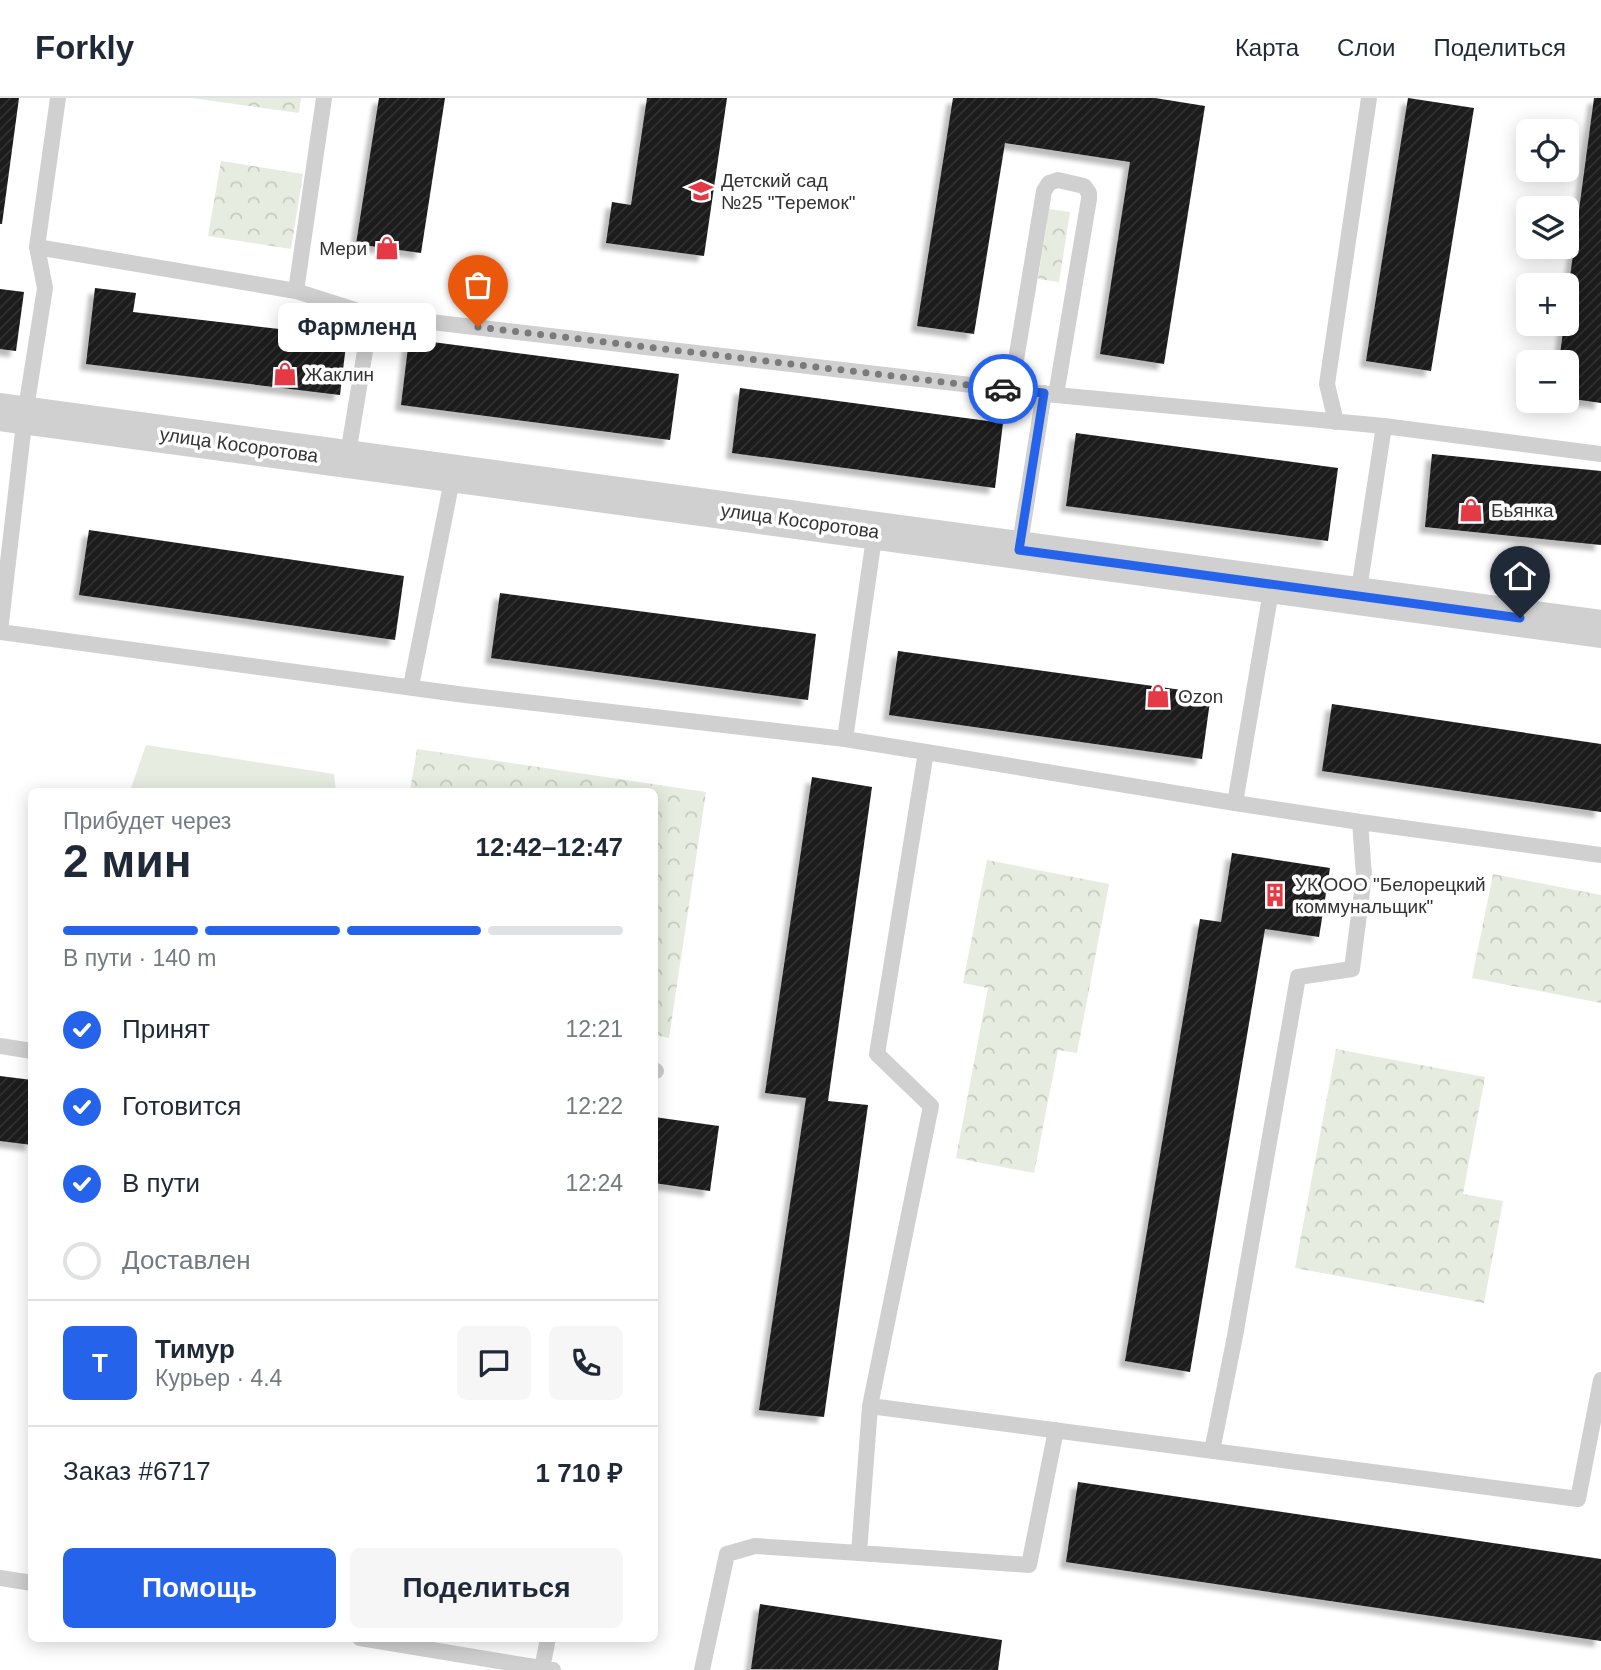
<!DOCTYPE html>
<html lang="ru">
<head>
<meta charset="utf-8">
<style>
  :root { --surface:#fff; --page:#f6f6f7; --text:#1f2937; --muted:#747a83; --line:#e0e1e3; --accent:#2563eb }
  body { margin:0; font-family:Arial,sans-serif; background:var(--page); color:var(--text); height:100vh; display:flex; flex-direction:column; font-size:26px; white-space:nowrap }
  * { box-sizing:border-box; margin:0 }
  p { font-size:23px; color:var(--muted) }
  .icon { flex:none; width:38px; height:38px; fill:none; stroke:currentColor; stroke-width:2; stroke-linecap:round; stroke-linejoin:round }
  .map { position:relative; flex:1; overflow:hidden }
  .side { position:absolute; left:28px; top:690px; width:630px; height:854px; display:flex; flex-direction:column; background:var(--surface); border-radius:10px; box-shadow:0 4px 18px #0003 }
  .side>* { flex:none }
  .fabs { position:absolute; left:1516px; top:21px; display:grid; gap:14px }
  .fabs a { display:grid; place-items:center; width:63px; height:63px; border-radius:10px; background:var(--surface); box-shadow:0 4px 18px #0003; font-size:35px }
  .pin { position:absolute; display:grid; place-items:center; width:60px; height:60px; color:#fff; margin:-72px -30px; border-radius:50% 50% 50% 0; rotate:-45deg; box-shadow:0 0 7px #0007 }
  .pin .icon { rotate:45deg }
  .courier { position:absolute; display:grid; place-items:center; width:70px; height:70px; margin:-35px; border:5px solid #2563eb; border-radius:50%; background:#fff; color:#222; box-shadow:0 2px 9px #0007 }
  .bubble { position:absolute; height:49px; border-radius:10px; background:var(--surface); box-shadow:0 4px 18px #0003; font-size:23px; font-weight:700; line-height:49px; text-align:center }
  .head em { font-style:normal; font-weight:700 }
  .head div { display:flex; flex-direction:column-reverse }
  .head { display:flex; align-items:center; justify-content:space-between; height:119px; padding:0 35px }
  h1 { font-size:46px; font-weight:700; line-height:52px }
  .bar { display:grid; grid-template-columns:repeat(4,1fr); gap:10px 7px; align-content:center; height:84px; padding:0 35px }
  .bar i { height:9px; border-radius:5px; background:var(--line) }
  .bar .current { background:var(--accent) }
  .bar p { grid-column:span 4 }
  .line { display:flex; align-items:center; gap:18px; padding:0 35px; border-top:2px solid var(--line) }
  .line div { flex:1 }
  .round { display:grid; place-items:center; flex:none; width:74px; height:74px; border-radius:10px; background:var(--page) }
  ol { padding:0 35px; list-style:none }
  li { display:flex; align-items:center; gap:21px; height:77px }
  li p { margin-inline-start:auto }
  li .icon { padding:7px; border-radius:50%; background:var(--accent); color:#fff; stroke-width:4 }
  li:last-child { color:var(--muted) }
  li i { width:38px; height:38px; border:4px solid var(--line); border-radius:50% }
  .primary-button { display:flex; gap:14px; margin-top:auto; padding:14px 35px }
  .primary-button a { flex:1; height:80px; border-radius:10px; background:var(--accent); color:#fff; font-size:28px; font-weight:700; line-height:80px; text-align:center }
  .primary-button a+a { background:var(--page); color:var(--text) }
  header { display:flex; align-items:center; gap:42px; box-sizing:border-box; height:98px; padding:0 35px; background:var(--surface); border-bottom:2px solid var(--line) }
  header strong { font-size:33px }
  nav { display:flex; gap:38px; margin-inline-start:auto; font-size:24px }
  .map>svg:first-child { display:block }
  .forest { fill:url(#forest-crowns) }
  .pitch { fill:#e6ecdf }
  .building { fill:url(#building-hatch); filter:url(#shadow) }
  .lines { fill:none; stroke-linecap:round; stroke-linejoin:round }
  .service { stroke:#d0d0d0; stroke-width:16 }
  .tertiary { stroke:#d0d0d0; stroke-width:38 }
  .done { stroke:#7a7a7a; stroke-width:7; stroke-dasharray:0 12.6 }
  .route { stroke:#2563eb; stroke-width:9 }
  .labels { text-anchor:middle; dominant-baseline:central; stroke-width:7; stroke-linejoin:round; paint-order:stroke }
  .poi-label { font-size:19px; fill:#333; stroke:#fff; text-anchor:start }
  .street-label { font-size:19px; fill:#333; stroke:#fff }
</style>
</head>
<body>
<header>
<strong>Forkly</strong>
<nav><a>Карта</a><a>Слои</a><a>Поделиться</a></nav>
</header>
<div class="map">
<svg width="1601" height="1572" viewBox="0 0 1601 1572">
  <defs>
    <pattern id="forest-crowns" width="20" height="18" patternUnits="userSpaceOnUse" patternTransform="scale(1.75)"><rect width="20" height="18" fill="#e6ecdf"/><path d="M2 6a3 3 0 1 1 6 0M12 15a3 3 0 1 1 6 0" fill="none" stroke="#c6cbc0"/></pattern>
    <pattern id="building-hatch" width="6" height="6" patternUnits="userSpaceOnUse" patternTransform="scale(1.75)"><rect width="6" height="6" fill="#1a1a1a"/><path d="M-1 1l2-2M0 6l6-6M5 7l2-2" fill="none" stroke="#333"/></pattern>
    <filter id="shadow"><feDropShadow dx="-6" dy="6" stdDeviation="2" flood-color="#0004"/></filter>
  </defs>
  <rect width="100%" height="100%" fill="#fff"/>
  <path class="forest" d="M192,0H301L299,15Z
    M221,63L303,76L291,151L208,138Z
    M1049,111L1070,114L1059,184L1038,181Z
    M417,651L706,694L669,940L655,937L654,693H410Z
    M987,762L1109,786L1077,955L1058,952L1034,1075L956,1060L988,890L963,885Z
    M1493,776L1601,797V905L1472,880Z
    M1336,951L1485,979L1463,1096L1503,1103L1484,1205L1295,1170Z"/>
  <path class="pitch" d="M146,647L334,676L336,693H130Z"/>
  <path class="building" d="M0,0H19L2,126H0Z
    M379,0H445L421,155L356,146Z
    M647,0H727L704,158L606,145L612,104L631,107Z
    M953,0H1155L1205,8L1164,266L1100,256L1130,64L1051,52L1005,45L974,236L917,228Z
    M1408,0L1474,10L1431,273L1366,263Z
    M1594,0H1601V305L1566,300V264H1559L1564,226H1566V209Z
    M95,190L136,195L133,214L314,235L316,227L348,230L340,297L86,266Z
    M0,191L24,194L16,253L0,251Z
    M409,241L679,276L670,342L401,307Z
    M740,290L1003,325L995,390L732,355Z
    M1076,335L1338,370L1328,443L1066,408Z
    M1432,356L1601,373V447L1425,429Z
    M89,432L404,478L395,542L79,497Z
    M500,495L816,536L808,602L491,560Z
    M898,553L1211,596L1202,661L889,617Z
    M1332,606L1601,646V714L1322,673Z
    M812,679L872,689L828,1003L868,1007L824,1319L759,1312L806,1000L765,995Z
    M1232,755L1330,770L1319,839L1265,831L1190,1274L1125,1263L1200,821L1221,824Z
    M0,978L32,982V1047L0,1043Z
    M654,1019L719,1028L710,1093L654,1085Z
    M1078,1384L1601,1461V1543L1066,1464Z
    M760,1506L1002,1542L998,1572L751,1571Z"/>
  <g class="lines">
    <path class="service" d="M37,149L296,193L371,217L347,362
      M296,193L324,0
      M371,217L1056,297L1384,328
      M1011,292L1044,93L1049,85L1058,82L1084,88L1089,95V101L1056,297
      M1336,324L1327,286L1369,0
      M1019,452L1044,295
      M1358,498L1384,328L1601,356
      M0,533L25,317L45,190L37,149L58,0
      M0,534L465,597L845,641
      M411,588L453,377
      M926,654L1235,705L1272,487
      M1360,724L1601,757
      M0,948L32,953
      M654,972L656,973
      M870,1308L1578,1401L1601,1282
      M1212,1353L1235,1238L1298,879L1352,871L1364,778L1360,724L1235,705
      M859,1455L1029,1467L1056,1332
      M0,1480L32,1485
      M360,1540L553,1572
      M542,1571L548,1540
      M702,1572L727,1456L755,1448L859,1455L870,1308L931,1008L877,956L926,654L845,641L875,433"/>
    <path class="tertiary" d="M0,314L1601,531"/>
  </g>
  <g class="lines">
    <path class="done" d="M478,229L1003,291"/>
    <path class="route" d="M1003,291L1044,295L1019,452L1520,520"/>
  </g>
  <defs>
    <g id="school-bare" transform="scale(1.89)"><path d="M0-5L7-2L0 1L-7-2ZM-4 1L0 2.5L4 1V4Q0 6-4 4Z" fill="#e63946" stroke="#fff" stroke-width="2.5" paint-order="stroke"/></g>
    <g id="shop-bare" transform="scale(1.89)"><path d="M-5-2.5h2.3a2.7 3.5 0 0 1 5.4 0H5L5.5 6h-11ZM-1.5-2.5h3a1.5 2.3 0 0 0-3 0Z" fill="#e63946" stroke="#fff" stroke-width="2.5" paint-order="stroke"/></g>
    <g id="building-bare" transform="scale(1.89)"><path d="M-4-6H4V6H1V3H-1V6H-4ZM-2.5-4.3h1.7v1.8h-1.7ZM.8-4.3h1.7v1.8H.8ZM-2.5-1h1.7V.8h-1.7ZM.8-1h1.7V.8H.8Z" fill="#e63946" stroke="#fff" stroke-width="2.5" paint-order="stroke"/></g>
  </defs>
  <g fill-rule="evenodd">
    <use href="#school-bare" x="701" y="93"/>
    <use href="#shop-bare" x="387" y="150"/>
    <use href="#shop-bare" x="285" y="276"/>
    <use href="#shop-bare" x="1471" y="412"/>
    <use href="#shop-bare" x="1158" y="598"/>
    <use href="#building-bare" x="1275" y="797"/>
  </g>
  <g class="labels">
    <g class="poi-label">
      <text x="721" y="82">Детский сад<tspan x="721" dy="22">№25 "Теремок"</tspan></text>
      <text x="367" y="150" text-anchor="end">Мери</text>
      <text x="305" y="276">Жаклин</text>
      <text x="1491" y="412">Бьянка</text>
      <text x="1178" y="598">Ozon</text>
      <text x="1295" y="786">УК ООО "Белорецкий<tspan x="1295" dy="22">коммунальщик"</tspan></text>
    </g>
    <g class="street-label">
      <text transform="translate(239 347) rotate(8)">улица Косоротова</text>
      <text transform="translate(800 423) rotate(8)">улица Косоротова</text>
    </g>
  </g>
</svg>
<div class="fabs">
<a><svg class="icon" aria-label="locate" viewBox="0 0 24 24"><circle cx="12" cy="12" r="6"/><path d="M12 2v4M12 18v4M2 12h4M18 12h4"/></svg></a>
<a><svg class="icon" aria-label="layers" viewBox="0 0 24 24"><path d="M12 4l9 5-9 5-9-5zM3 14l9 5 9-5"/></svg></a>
<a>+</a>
<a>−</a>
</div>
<div class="pin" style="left:478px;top:229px;background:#ea580c"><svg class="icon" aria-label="bag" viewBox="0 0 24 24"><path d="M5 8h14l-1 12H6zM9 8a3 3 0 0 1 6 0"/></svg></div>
<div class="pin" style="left:1520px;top:520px;background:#1f2937"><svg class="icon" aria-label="home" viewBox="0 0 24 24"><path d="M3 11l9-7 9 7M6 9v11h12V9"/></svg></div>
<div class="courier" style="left:1003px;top:291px"><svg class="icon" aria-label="car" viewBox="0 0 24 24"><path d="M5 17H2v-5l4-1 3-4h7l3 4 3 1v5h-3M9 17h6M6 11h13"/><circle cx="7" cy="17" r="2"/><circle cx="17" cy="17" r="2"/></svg></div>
<div class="bubble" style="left:278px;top:205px;width:158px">Фармленд</div>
<section class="side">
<div class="head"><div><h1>2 мин</h1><p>Прибудет через</p></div><em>12:42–12:47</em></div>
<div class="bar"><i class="current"></i><i class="current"></i><i class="current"></i><i></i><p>В пути · 140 m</p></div>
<ol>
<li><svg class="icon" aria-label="check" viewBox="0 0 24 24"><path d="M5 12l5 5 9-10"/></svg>Принят<p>12:21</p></li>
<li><svg class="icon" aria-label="check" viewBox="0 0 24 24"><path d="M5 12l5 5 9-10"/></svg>Готовится<p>12:22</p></li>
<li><svg class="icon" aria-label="check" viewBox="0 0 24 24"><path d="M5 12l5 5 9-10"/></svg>В пути<p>12:24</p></li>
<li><i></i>Доставлен</li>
</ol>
<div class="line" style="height:126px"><b class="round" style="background:var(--accent);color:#fff">Т</b><div><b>Тимур</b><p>Курьер · 4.4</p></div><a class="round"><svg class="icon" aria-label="chat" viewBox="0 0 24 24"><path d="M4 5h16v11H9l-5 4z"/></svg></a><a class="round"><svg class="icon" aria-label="phone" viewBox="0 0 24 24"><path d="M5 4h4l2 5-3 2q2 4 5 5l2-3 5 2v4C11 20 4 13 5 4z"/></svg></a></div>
<div class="line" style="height:91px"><div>Заказ #6717</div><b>1 710 ₽</b></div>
<div class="primary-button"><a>Помощь</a><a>Поделиться</a></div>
</section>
</div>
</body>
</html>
